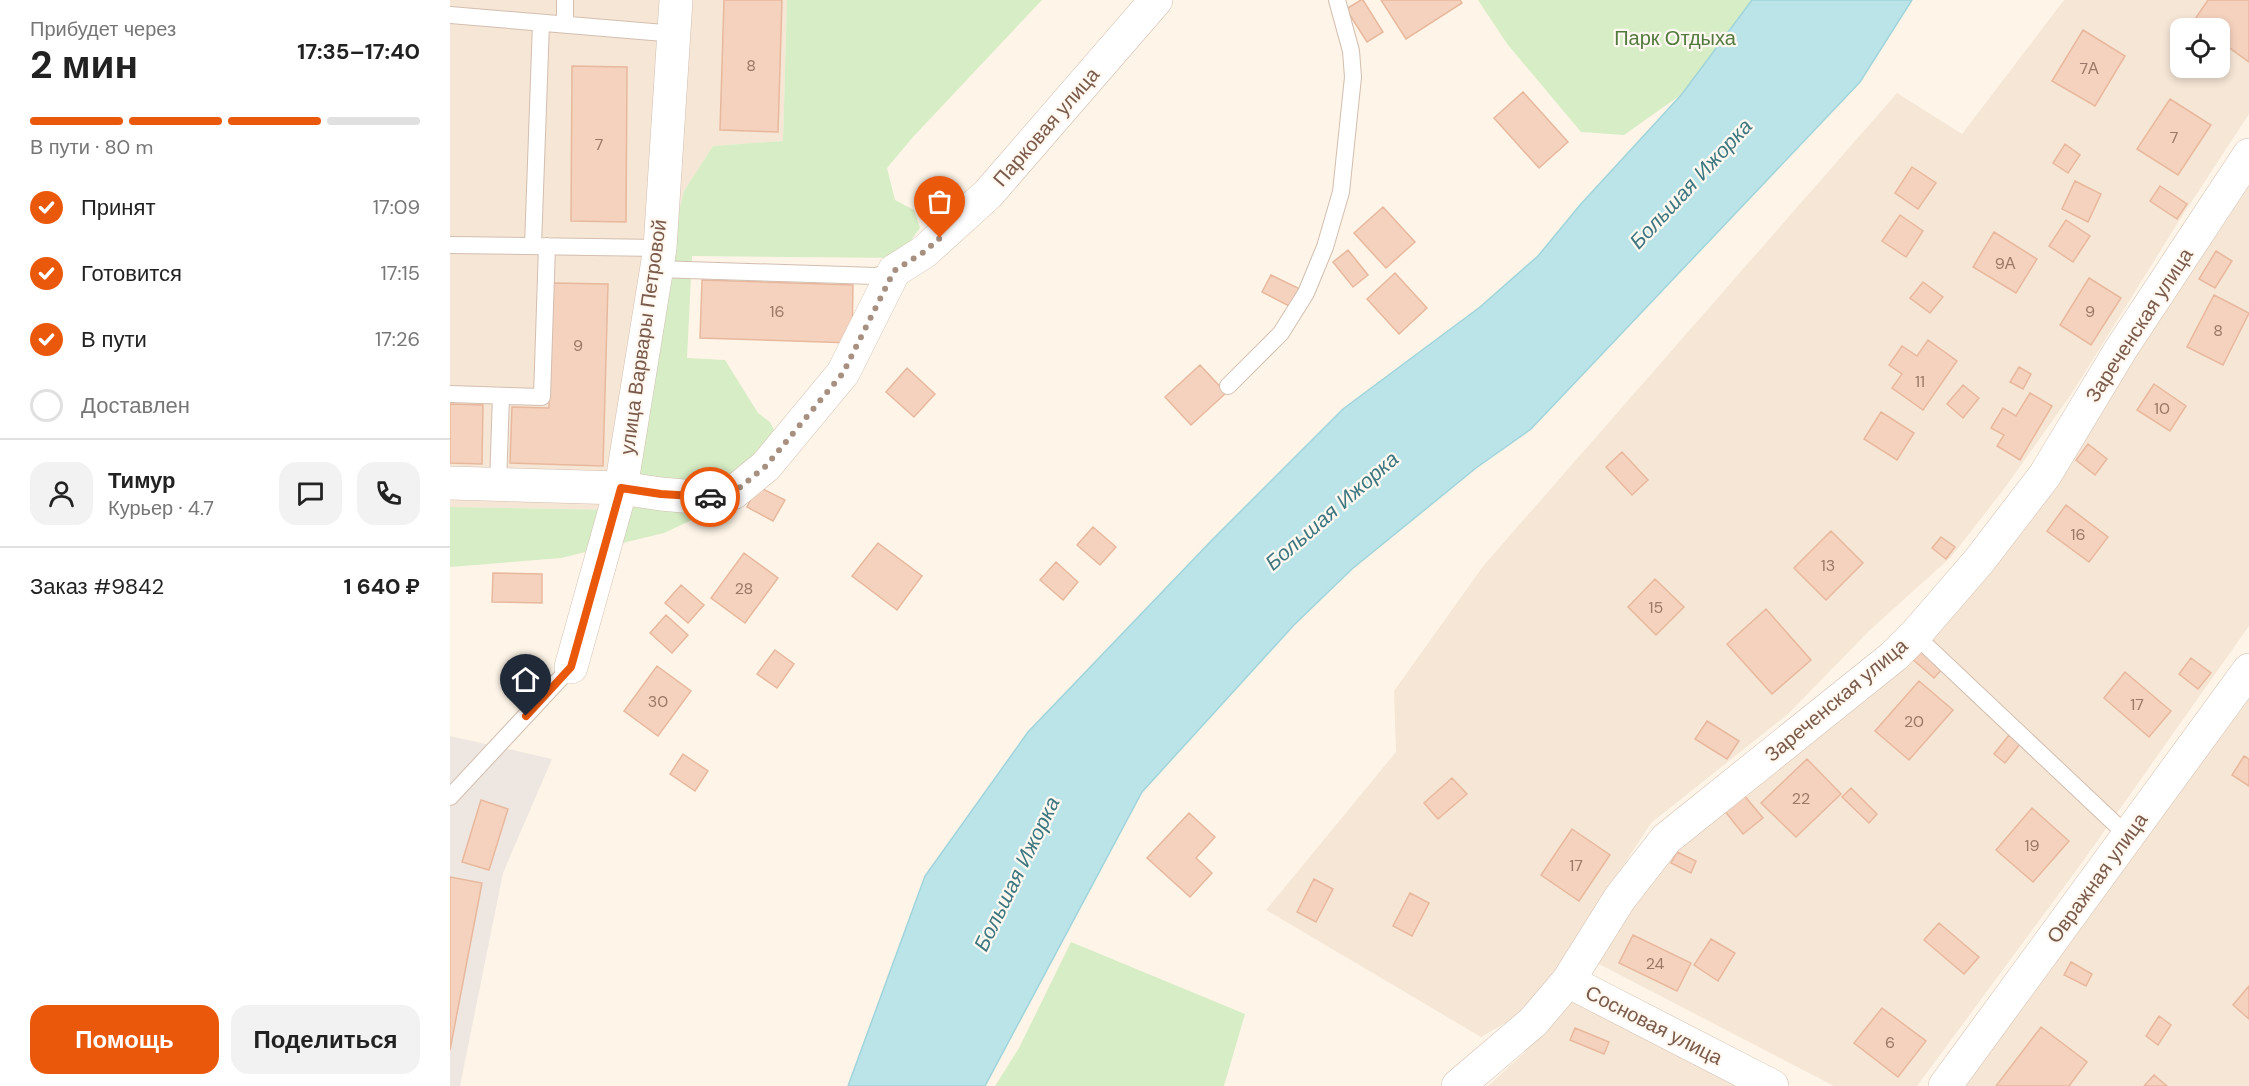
<!DOCTYPE html>
<html lang="ru">
<head>
<meta charset="utf-8">
<style>
  :root { --surface:#fff; --page:#f2f2f2; --text:#222; --muted:#767676; --line:#e0e0e0; --accent:#ea580c }
  body { margin:0; font-family:"DM Sans",sans-serif; background:var(--page); color:var(--text); height:100vh; display:flex; flex-direction:column; font-size:22px; white-space:nowrap }
  * { box-sizing:border-box; margin:0 }
  p { font-size:20px; color:var(--muted) }
  .icon { flex:none; width:33px; height:33px; fill:none; stroke:currentColor; stroke-width:2; stroke-linecap:round; stroke-linejoin:round }
  .map { position:relative; flex:1; overflow:hidden }
  .drawer { display:flex; flex-direction:column; background:var(--surface); width:450px }
  .drawer>* { flex:none }
  .controls { position:absolute; left:1720px; top:18px; display:grid; gap:12px }
  .controls a { display:grid; place-items:center; width:60px; height:60px; border-radius:12px; background:var(--surface); box-shadow:0 3px 9px #0003; font-size:30px }
  .pin { position:absolute; display:grid; place-items:center; width:51px; height:51px; color:#fff; margin:-62px -26px; border-radius:50% 50% 50% 0; rotate:-45deg; box-shadow:0 0 6px #0007 }
  .pin .icon { rotate:45deg }
  .courier { position:absolute; display:grid; place-items:center; width:60px; height:60px; margin:-30px; border:4px solid #ea580c; border-radius:50%; background:#fff; color:#222; box-shadow:0 2px 8px #0007 }
  .head em { font-style:normal; font-weight:700 }
  .head div { display:flex; flex-direction:column-reverse }
  .head { display:flex; align-items:center; justify-content:space-between; height:102px; padding:0 30px }
  h1 { font-size:39px; font-weight:700; line-height:45px }
  .bar { display:grid; grid-template-columns:repeat(4,1fr); gap:9px 6px; align-content:center; height:72px; padding:0 30px }
  .bar i { height:8px; border-radius:4px; background:var(--line) }
  .bar .current { background:var(--accent) }
  .bar p { grid-column:span 4 }
  .line { display:flex; align-items:center; gap:15px; padding:0 30px; border-top:2px solid var(--line) }
  .line div { flex:1 }
  .round { display:grid; place-items:center; flex:none; width:63px; height:63px; border-radius:18px; background:var(--page) }
  ol { padding:0 30px; list-style:none }
  li { display:flex; align-items:center; gap:18px; height:66px }
  li p { margin-inline-start:auto }
  li .icon { padding:6px; border-radius:50%; background:var(--accent); color:#fff; stroke-width:4 }
  li:last-child { color:var(--muted) }
  li i { width:33px; height:33px; border:3px solid var(--line); border-radius:50% }
  .primary-button { display:flex; gap:12px; margin-top:auto; padding:12px 30px }
  .primary-button a { flex:1; height:69px; border-radius:18px; background:var(--accent); color:#fff; font-size:24px; font-weight:700; line-height:69px; text-align:center }
  .primary-button a+a { background:var(--page); color:var(--text) }
  main { display:flex; flex:1; min-height:0 }
  .map>svg:first-child { display:block }
  .residential { fill:#f6e6d6; fill-rule:evenodd }
  .industrial { fill:#eee7e1 }
  .green { fill:#d6edc5 }
  .water { fill:#bbe4e9; stroke:#a0d4db; stroke-width:1.5 }
  .building { fill:#f5d2be; stroke:#e8b89d; stroke-width:1.5 }
  .lines { fill:none; stroke-linecap:round; stroke-linejoin:round }
  .service-casing { stroke:#d3beaf; stroke-width:18 }
  .minor-casing { stroke:#d3beaf; stroke-width:34 }
  .service { stroke:#fff; stroke-width:16 }
  .minor { stroke:#fff; stroke-width:33 }
  .done { stroke:#a89081; stroke-width:6; stroke-dasharray:0 10.8 }
  .route { stroke:#ea580c; stroke-width:8 }
  .labels { text-anchor:middle; dominant-baseline:central; stroke-width:4.5; stroke-linejoin:round; paint-order:stroke }
  .number-label { font-size:16px; fill:#997867 }
  .park-label { font-size:20px; fill:#527a3e; stroke:#fff8f0 }
  .street-label { font-size:20px; fill:#7a5a4a; stroke:#fff8f0 }
  .water-label { font-size:21px; font-style:italic; fill:#3c767f; stroke:#fff8f0 }
</style>
</head>
<body>
<main>
<section class="drawer">
<div class="head"><div><h1>2 мин</h1><p>Прибудет через</p></div><em>17:35–17:40</em></div>
<div class="bar"><i class="current"></i><i class="current"></i><i class="current"></i><i></i><p>В пути · 80 m</p></div>
<ol>
<li><svg class="icon" aria-label="check" viewBox="0 0 24 24"><path d="M5 12l5 5 9-10"/></svg>Принят<p>17:09</p></li>
<li><svg class="icon" aria-label="check" viewBox="0 0 24 24"><path d="M5 12l5 5 9-10"/></svg>Готовится<p>17:15</p></li>
<li><svg class="icon" aria-label="check" viewBox="0 0 24 24"><path d="M5 12l5 5 9-10"/></svg>В пути<p>17:26</p></li>
<li><i></i>Доставлен</li>
</ol>
<div class="line" style="height:108px"><a class="round"><svg class="icon" aria-label="person" viewBox="0 0 24 24"><circle cx="12" cy="8" r="4"/><path d="M4 21q1-7 8-7t8 7"/></svg></a><div><b>Тимур</b><p>Курьер · 4.7</p></div><a class="round"><svg class="icon" aria-label="chat" viewBox="0 0 24 24"><path d="M4 5h16v11H9l-5 4z"/></svg></a><a class="round"><svg class="icon" aria-label="phone" viewBox="0 0 24 24"><path d="M5 4h4l2 5-3 2q2 4 5 5l2-3 5 2v4C11 20 4 13 5 4z"/></svg></a></div>
<div class="line" style="height:78px"><div>Заказ #9842</div><b>1 640 ₽</b></div>
<div class="primary-button"><a>Помощь</a><a>Поделиться</a></div>
</section>
<div class="map">
<svg width="1799" height="1086" viewBox="0 0 1799 1086">
  <rect width="100%" height="100%" fill="#fef5e8"/>
  <path class="residential" d="M0,0H337L333,141L263,146L234,191L173,510L0,507Z
    M1614,0H1799V114L1727,224L1622,393L1554,489L1501,557L1420,630L1338,714L1201,823L1081,1008L1031,1037L816,910L946,752L944,691L1034,565L1447,93L1512,134ZM1731,28H1770V68H1731Z
    M1799,178V626L1631,864L1467,1086H1384L1147,963L1192,886L1236,836L1446,662Z
    M1799,680V1086H1507Z
    M1123,998L1298,1086H1038L1073,1054Z"/>
  <path class="industrial" d="M0,736L102,759L53,873L10,1086H0Z"/>
  <path class="green" d="M337,0H592L463,137L437,168L445,200L464,210L470,228L448,258L242,256L237,358L275,360L308,413L320,422L327,436L272,506L214,533L111,558L0,567V507L173,510L217,261L234,191L263,146L333,141Z
    M1028,0H1302L1232,94L1174,135L1131,132L1058,45Z
    M621,942L795,1014L774,1086H545L569,1048Z"/>
  <path class="water" d="M1302,0H1462L1410,82L1081,429L1026,468L902,569L844,625L692,792L535,1086H398L475,876L578,732L762,540L893,409L1030,307L1088,256L1130,205L1232,94Z"/>
  <path class="building" d="M274,0H332L328,132L270,130Z
    M911,0H913L933,32L917,42L896,9Z
    M931,0H1010L1012,3L956,39Z
    M1758,0H1799V62L1770,41V28H1752L1743,22Z
    M1633,30L1675,56L1645,106L1602,81Z
    M122,66L177,67L176,222L121,221Z
    M1073,92L1118,142L1089,168L1044,118Z
    M1720,99L1761,125L1728,175L1687,149Z
    M1615,144L1630,155L1618,173L1603,163Z
    M1462,167L1486,183L1468,209L1445,193Z
    M1625,181L1651,194L1638,222L1612,209Z
    M1710,186L1737,204L1727,219L1700,201Z
    M933,207L965,242L936,268L904,233Z
    M1450,215L1473,231L1456,257L1432,241Z
    M1616,220L1640,236L1623,262L1599,246Z
    M1544,232L1587,259L1566,293L1523,267Z
    M898,250L918,275L903,287L883,262Z
    M1766,251L1782,261L1765,288L1749,279Z
    M945,273L977,308L949,334L917,299Z
    M821,275L850,289L841,307L812,292Z
    M1639,278L1671,298L1641,345L1610,325Z
    M252,280L403,285L402,343L250,338Z
    M1473,282L1493,297L1480,313L1460,298Z
    M102,283L158,284L153,466L60,463L62,407L99,408Z
    M1764,295L1799,313L1773,365L1737,347Z
    M1478,340L1507,361L1473,410L1442,388L1452,374L1439,365L1452,346L1467,356Z
    M750,365L776,393L741,425L715,397Z
    M1569,367L1581,374L1573,389L1560,382Z
    M457,368L485,394L464,417L436,392Z
    M1704,384L1736,406L1720,431L1687,410Z
    M1513,385L1529,398L1513,418L1497,404Z
    M1580,393L1602,406L1570,460L1547,446L1554,435L1541,428L1553,408L1566,416Z
    M0,404L33,405L32,464L0,463Z
    M1431,412L1464,433L1447,460L1414,439Z
    M1638,444L1657,459L1645,475L1626,460Z
    M1172,452L1198,480L1182,495L1156,467Z
    M307,486L335,500L323,521L297,507Z
    M1616,505L1658,537L1639,562L1597,531Z
    M643,527L666,547L650,565L627,545Z
    M1381,531L1413,563L1376,600L1344,568Z
    M1491,537L1505,547L1496,559L1482,548Z
    M428,543L472,576L447,610L402,576Z
    M294,553L328,578L295,623L261,598Z
    M606,562L628,582L613,600L590,580Z
    M43,573L92,574V603L42,602Z
    M1205,579L1234,607L1206,635L1178,607Z
    M231,585L254,605L238,623L215,603Z
    M1316,609L1361,660L1322,694L1277,644Z
    M216,615L238,635L222,653L200,633Z
    M1469,647L1492,669L1484,678L1460,657Z
    M325,650L344,664L327,688L307,674Z
    M1741,658L1761,673L1748,689L1729,674Z
    M207,666L241,691L208,736L174,711Z
    M1675,672L1721,711L1699,737L1654,698Z
    M1469,681L1503,710L1459,760L1425,731Z
    M1257,721L1289,741L1277,759L1245,739Z
    M1559,735L1570,744L1555,763L1544,754Z
    M233,754L258,771L245,791L220,774Z
    M1794,756L1799,759V786L1782,775Z
    M1357,759L1391,794L1346,837L1311,803Z
    M1002,778L1017,794L988,819L974,803Z
    M1401,788L1427,814L1419,823L1392,797Z
    M1293,794L1313,818L1293,834L1274,810Z
    M31,800L58,809L39,870L12,862Z
    M1582,808L1619,841L1583,882L1546,850Z
    M739,813L765,837L746,858L762,873L740,897L697,858Z
    M1122,829L1160,855L1129,901L1091,875Z
    M1227,852L1246,861L1241,873L1221,863Z
    M0,877L32,883L0,1050Z
    M864,879L883,889L866,922L847,912Z
    M960,893L979,903L962,936L943,926Z
    M1489,923L1529,957L1514,974L1474,940Z
    M1183,935L1241,963L1227,991L1169,963Z
    M1261,939L1285,953L1268,981L1244,965Z
    M1621,962L1642,974L1636,986L1614,975Z
    M1799,986V1019L1783,1005Z
    M1432,1008L1476,1041L1448,1077L1404,1043Z
    M1709,1016L1721,1025L1708,1045L1696,1036Z
    M1591,1027L1637,1062L1619,1086H1546Z
    M1125,1028L1159,1042L1154,1054L1120,1040Z
    M1704,1075L1717,1086H1694Z"/>
  <g class="lines">
    <g class="service-casing">
      <path id="service" d="M115,0V24
        M0,15L226,34
        M0,245L210,248
        M83,246L91,23
        M206,269L426,276L444,271
        M778,386L831,333L856,293L875,247L891,192L903,77L901,51L887,0
        M0,394L92,397L97,246
        M48,484L51,396
        M1465,635L1678,836
        M0,797L121,667"/>
    </g>
    <g class="minor-casing">
      <path id="minor" d="M0,483L171,488L211,494L256,498L283,493L316,466L393,373L444,271L474,252L538,194L706,0
        M121,667L171,488L210,248L226,0
        M1118,981L1322,1086
        M1008,1086L1083,1022L1118,981L1170,898L1216,839L1444,656L1465,635L1529,561L1595,475L1671,349L1799,155
        M1495,1086L1799,670"/>
    </g>
    <use href="#service" class="service"/>
    <use href="#minor" class="minor"/>
  </g>
  <g class="lines">
    <path class="done" d="M260,497L283,493L316,466L393,373L444,271L474,252L490,238"/>
    <path class="route" d="M76,716L121,667L171,488L211,494L260,497"/>
  </g>
  <g class="labels">
    <g class="number-label">
      <text x="301" y="65">8</text>
      <text x="1639" y="68">7А</text>
      <text x="1724" y="137">7</text>
      <text x="149" y="144">7</text>
      <text x="1555" y="263">9А</text>
      <text x="327" y="311">16</text>
      <text x="1640" y="311">9</text>
      <text x="1768" y="330">8</text>
      <text x="128" y="345">9</text>
      <text x="1470" y="381">11</text>
      <text x="1712" y="408">10</text>
      <text x="1628" y="534">16</text>
      <text x="1378" y="565">13</text>
      <text x="294" y="588">28</text>
      <text x="1206" y="607">15</text>
      <text x="208" y="701">30</text>
      <text x="1687" y="704">17</text>
      <text x="1464" y="721">20</text>
      <text x="1351" y="798">22</text>
      <text x="1582" y="845">19</text>
      <text x="1126" y="865">17</text>
      <text x="1205" y="963">24</text>
      <text x="1440" y="1042">6</text>
    </g>
    <g class="park-label">
      <text x="1225" y="38">Парк Отдыха</text>
    </g>
    <g class="street-label">
      <text transform="translate(596 127) rotate(-49)">Парковая улица</text>
      <text transform="translate(1689 325) rotate(-57)">Зареченская улица</text>
      <text transform="translate(193 337) rotate(-82)">улица Варвары Петровой</text>
      <text transform="translate(1386 700) rotate(-40)">Зареченская улица</text>
      <text transform="translate(1647 878) rotate(-54)">Овражная улица</text>
      <text transform="translate(1204 1025) rotate(27)">Сосновая улица</text>
    </g>
    <g class="water-label">
      <text transform="translate(1241 184) rotate(-47)">Большая Ижорка</text>
      <text transform="translate(882 511) rotate(-41)">Большая Ижорка</text>
      <text transform="translate(567 874) rotate(-64)">Большая Ижорка</text>
    </g>
  </g>
</svg>
<div class="controls">
<a><svg class="icon" aria-label="locate" viewBox="0 0 24 24"><circle cx="12" cy="12" r="6"/><path d="M12 2v4M12 18v4M2 12h4M18 12h4"/></svg></a>
</div>
<div class="pin" style="left:490px;top:238px;background:#ea580c"><svg class="icon" aria-label="bag" viewBox="0 0 24 24"><path d="M5 8h14l-1 12H6zM9 8a3 3 0 0 1 6 0"/></svg></div>
<div class="pin" style="left:76px;top:716px;background:#1f2937"><svg class="icon" aria-label="home" viewBox="0 0 24 24"><path d="M3 11l9-7 9 7M6 9v11h12V9"/></svg></div>
<div class="courier" style="left:260px;top:497px"><svg class="icon" aria-label="car" viewBox="0 0 24 24"><path d="M5 17H2v-5l4-1 3-4h7l3 4 3 1v5h-3M9 17h6M6 11h13"/><circle cx="7" cy="17" r="2"/><circle cx="17" cy="17" r="2"/></svg></div>
</div>
</main>
</body>
</html>
